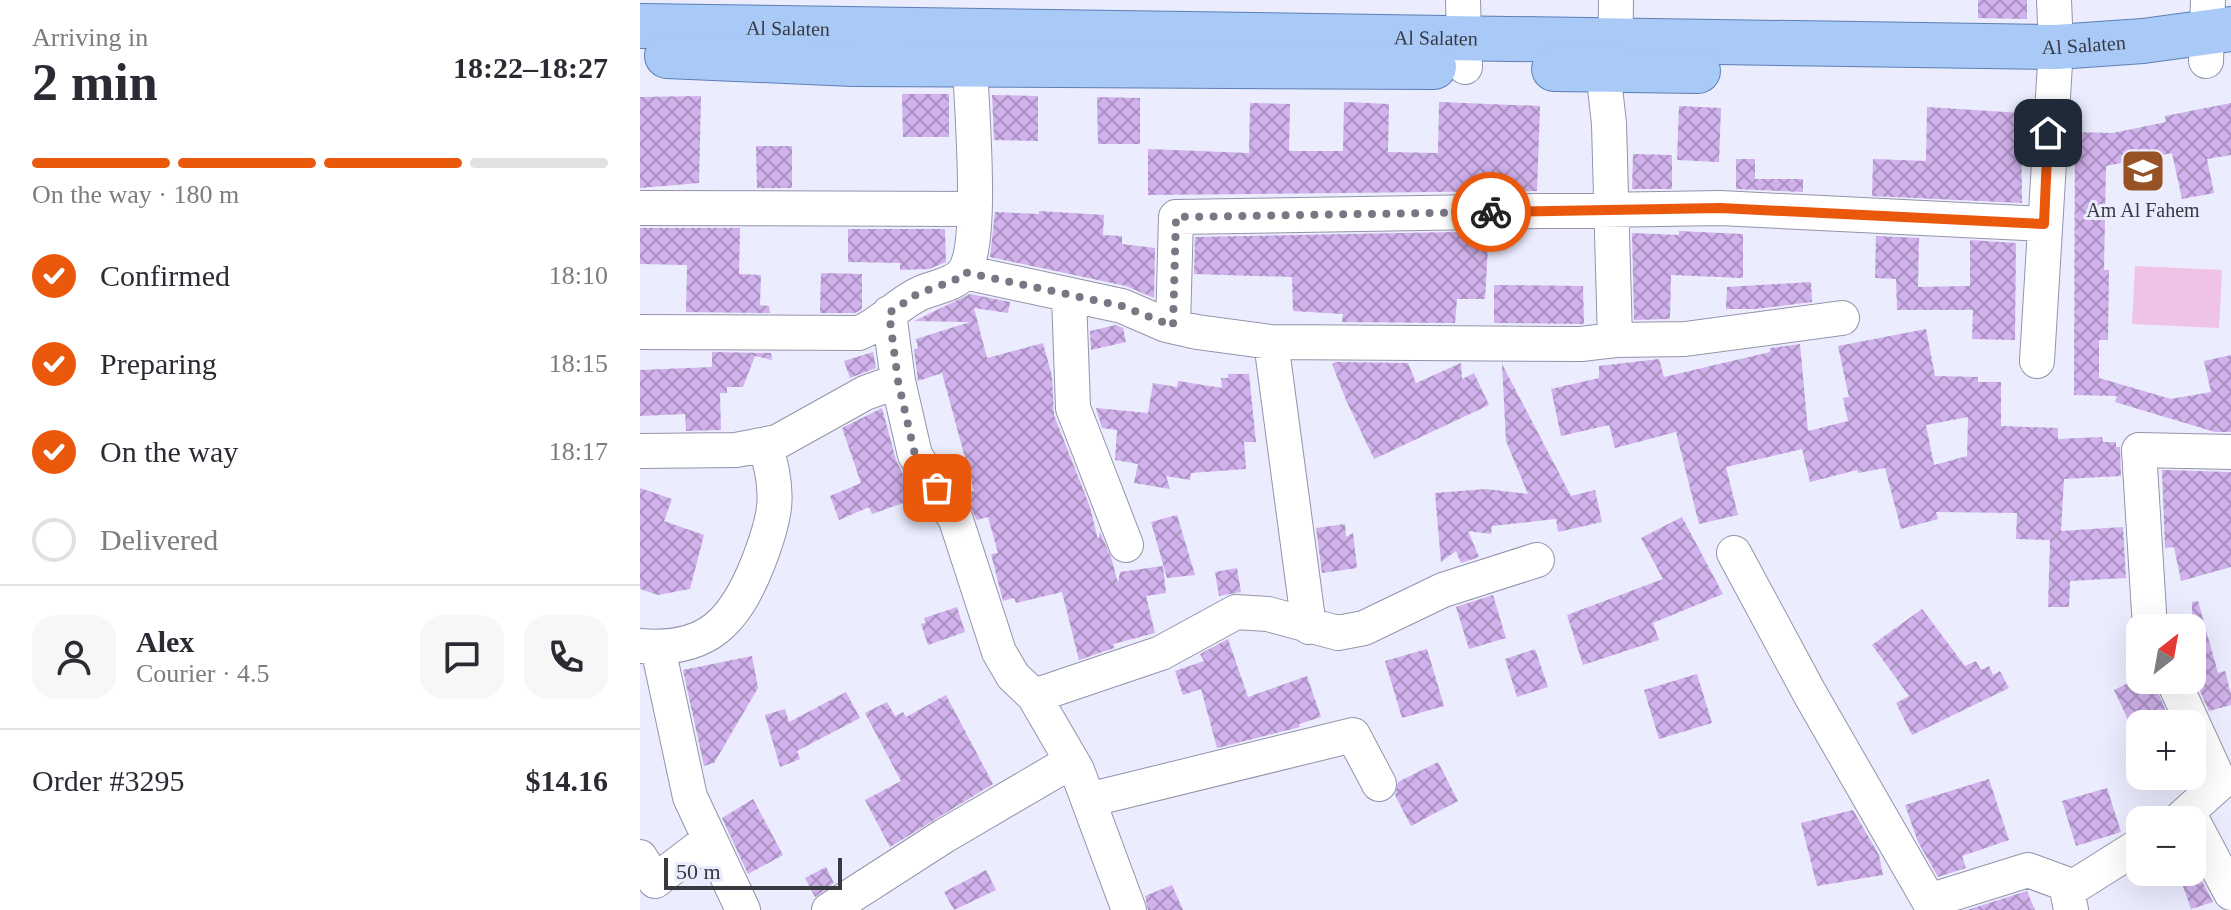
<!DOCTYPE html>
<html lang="en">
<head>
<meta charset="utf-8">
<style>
  :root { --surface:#fff; --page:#f7f7f7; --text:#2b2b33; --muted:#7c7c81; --line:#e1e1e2; --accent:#ea580c }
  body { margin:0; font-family:Georgia,serif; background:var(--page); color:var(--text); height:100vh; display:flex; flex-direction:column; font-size:30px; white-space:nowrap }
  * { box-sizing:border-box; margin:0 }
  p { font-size:26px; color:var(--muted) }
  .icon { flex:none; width:44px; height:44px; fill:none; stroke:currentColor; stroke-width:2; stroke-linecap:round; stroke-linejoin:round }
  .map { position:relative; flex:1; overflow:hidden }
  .panel { display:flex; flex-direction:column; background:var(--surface); width:640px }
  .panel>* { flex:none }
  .needle { width:52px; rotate:31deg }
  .fabs { position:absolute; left:1486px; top:614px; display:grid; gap:16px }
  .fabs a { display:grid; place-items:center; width:80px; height:80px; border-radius:16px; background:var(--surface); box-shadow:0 8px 32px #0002; font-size:40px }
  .scale { position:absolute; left:24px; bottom:20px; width:178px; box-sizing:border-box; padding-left:8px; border:4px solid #383941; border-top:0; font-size:22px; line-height:28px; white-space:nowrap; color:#383941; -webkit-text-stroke:6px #ebecfe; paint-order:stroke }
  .pin { position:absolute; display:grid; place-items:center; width:68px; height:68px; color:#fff; margin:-34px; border-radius:16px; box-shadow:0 4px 12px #0006 }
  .courier { position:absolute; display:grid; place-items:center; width:80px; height:80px; margin:-40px; border:6px solid #ea580c; border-radius:50%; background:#fff; color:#222; box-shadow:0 2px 10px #0007 }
  .head em { font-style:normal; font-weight:800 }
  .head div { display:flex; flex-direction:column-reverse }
  .head { display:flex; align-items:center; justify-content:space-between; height:136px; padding:0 32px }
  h1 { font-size:52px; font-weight:800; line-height:60px }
  .bar { display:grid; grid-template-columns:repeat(4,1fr); gap:12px 8px; align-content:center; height:96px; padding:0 32px }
  .bar i { height:10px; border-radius:6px; background:var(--line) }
  .bar .active { background:var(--accent) }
  .bar p { grid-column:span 4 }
  .line { display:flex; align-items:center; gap:20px; padding:0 32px; border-top:2px solid var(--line) }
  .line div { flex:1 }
  .round { display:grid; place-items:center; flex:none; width:84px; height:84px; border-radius:24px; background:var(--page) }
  ol { padding:0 32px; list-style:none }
  li { display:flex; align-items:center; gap:24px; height:88px }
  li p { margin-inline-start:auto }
  li .icon { padding:8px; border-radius:50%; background:var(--accent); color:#fff; stroke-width:4 }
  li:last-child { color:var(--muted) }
  li i { width:44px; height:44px; border:4px solid var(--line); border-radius:50% }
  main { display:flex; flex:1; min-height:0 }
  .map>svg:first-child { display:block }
  .garden { fill:#efc3e5 }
  .building { fill:url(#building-cross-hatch); fill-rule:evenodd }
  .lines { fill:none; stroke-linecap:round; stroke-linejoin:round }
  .minor-casing { stroke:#9394a9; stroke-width:36 }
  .major-casing { stroke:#5c7fb4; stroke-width:46 }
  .minor { stroke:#fff; stroke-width:34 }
  .major { stroke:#a9c9f7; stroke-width:44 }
  .done { stroke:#777883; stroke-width:8; stroke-dasharray:0 14.4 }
  .route { stroke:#ea580c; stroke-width:10 }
  .labels { text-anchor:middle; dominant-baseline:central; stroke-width:6; stroke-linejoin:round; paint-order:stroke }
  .street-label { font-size:20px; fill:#383941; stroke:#ebecfe }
  .poi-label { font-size:20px; fill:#383941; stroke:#ebecfe }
</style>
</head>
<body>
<main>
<section class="panel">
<div class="head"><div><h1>2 min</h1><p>Arriving in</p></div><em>18:22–18:27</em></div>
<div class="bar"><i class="active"></i><i class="active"></i><i class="active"></i><i></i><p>On the way · 180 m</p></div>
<ol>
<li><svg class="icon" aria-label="check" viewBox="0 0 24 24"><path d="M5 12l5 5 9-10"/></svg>Confirmed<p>18:10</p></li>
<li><svg class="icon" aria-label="check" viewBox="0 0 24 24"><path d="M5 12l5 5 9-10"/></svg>Preparing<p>18:15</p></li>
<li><svg class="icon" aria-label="check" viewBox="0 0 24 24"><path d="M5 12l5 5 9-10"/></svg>On the way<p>18:17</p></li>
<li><i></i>Delivered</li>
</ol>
<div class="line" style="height:144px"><a class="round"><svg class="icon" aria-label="person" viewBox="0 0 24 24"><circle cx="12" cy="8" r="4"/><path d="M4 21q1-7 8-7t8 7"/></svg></a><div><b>Alex</b><p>Courier · 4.5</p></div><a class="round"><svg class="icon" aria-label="chat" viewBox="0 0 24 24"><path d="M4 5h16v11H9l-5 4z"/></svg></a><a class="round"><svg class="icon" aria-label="phone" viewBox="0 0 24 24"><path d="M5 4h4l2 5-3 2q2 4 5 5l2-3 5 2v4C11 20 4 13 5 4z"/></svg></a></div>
<div class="line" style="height:104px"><div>Order #3295</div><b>$14.16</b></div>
</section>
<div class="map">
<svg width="1591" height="910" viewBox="0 0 1591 910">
  <defs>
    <pattern id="building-cross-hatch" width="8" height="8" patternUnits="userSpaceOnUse" patternTransform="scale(2)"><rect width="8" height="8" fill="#d0b1ec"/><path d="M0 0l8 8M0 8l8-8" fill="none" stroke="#aa91c1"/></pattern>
  </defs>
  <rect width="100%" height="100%" fill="#ebecfe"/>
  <path class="garden" d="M1495,266L1582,270L1579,328L1492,324Z"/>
  <path class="building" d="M1338,0H1387V19L1338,18Z
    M262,94H309V137H263Z
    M352,95L398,96V141L354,140Z
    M61,96L59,183L0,188V97Z
    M457,97L500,98V144H458Z
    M704,102L749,104L748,152L798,153L799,102L900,106L897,191L508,195V149L609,153L610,103L650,104L649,151H703Z
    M1591,103V155L1567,159L1574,193L1542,199L1532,153L1466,166L1464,270H1469L1468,340H1459V378L1531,399L1571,392L1564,361L1591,355V432H1575L1475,402L1477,396L1434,395L1435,132L1473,133L1526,122L1525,116Z
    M1039,106L1081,108L1079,162L1037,160Z
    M1287,107L1381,113L1382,203L1232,196L1233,159L1286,161Z
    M116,146H152V188H117Z
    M993,154L1032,155V189H992Z
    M1096,159H1115V179H1163V192L1096,189Z
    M399,211L464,215L463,235L482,236V244L515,248L514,298L486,286L350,257L355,212L399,214Z
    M0,228H100L99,274L121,275L120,305L129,306L130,313L46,312L47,265L0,264Z
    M208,229H305L306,262L289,269L260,270V263L208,262Z
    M1039,231L1103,234V278L1031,275L1030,319L994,320L992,233L1039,235Z
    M814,232L844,234L843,247H848L845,299H817L815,323L702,322L703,314L653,311L652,277L554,274L555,237Z
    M1236,236L1279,238L1278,287L1330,286V240L1376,243L1375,340L1332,339L1333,310H1257L1256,279L1235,278Z
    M181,273L222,274V309L215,313H180Z
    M1171,282L1172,302L1116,309H1086L1087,287Z
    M854,285L943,286L944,324L854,323Z
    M330,294L370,302L368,313L334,308L347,358L403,343L412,376L414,415L450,507L458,540L460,532L471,557L478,583L480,572L523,566L526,593L506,596L515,633L473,644L474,648L439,660L422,592L376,603L374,598L363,601L351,554L358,553L348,517L337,520L323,494L334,491L302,373L278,381L274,350L278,348L276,339L330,322L274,321Z
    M476,325L483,328L486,342L451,350L450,331Z
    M1286,329L1295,376L1338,377V382H1361V426L1418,428V439L1462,437L1463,442H1476V447H1480L1481,476L1424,479L1421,531L1483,527L1486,578L1430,581L1429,607H1408L1410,540L1376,539L1377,513L1296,512L1298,519L1261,529L1245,468L1218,473L1217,470L1170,482L1162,449L1086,467L1098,515L1059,524L1036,432L975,448L969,425L921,436L911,389L959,378V366L1019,359L1024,377L1130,352V348L1160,344L1168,431L1208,421L1203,398L1209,397L1198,346ZM1328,417L1327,456L1294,465L1286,425Z
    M72,352L131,353L132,360L115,356L103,387H87V393H80L81,430L46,431L45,414L0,416V370L72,367Z
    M233,352L236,368L210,378L204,361Z
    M696,362L768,363L776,383L821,363L822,379L834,373L849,405L734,459L706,400L692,364Z
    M862,364L931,496L955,490L962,522L918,532L916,519L852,526L851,534L828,531L839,557L821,563L816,551L801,562L795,493L846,489L888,494L866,441Z
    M588,374H609L616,442H604L606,469L551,473L550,480L526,476L530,489L494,483L498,464L475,460L477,430L462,428L456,408L508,413L513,383L537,387L538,381L582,388L581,378H588Z
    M242,408L256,460L267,483L263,484L269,501L232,514L229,507L199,520L190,496L221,483L202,428Z
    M1522,470L1591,472V567L1541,581L1534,547L1525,548Z
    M0,488L32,499L24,521L64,535L50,589L18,595L0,589Z
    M537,515L555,575L527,578L511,522Z
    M1042,517L1083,594L1013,623L1019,640L943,665L927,615L1023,579L1001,538Z
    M705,524L706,537L713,533L717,568L682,573L676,528Z
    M597,568L601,592L579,596L575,572Z
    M853,595L866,638L829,649L816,607Z
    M1558,601L1578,673L1585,671L1591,694V705L1569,711L1552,673V602Z
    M317,607L325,632L288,645L281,624L286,623L284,618Z
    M1282,609L1325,666L1336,661L1341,670L1349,666L1353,675L1360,671L1369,688L1272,735L1256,703L1269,696L1232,645Z
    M588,639L608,697L667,676L681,717L659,724L660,727L577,748L561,689L543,695L535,671L564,661L560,654Z
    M787,649L804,706L762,718L745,661Z
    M895,649L908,687L877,697L865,659Z
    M112,656L118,688L74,763L64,766L43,670Z
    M1057,674L1072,723L1019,739L1004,690Z
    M1494,680H1513L1531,724H1490L1474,690Z
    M206,692L220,718L157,751L160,759L140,767L125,715L145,709L149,722Z
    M306,695L353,784L250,847L225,800L261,781L225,713L247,702L255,716L263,712L266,717Z
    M798,762L818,801L771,826L755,795L758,782Z
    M1349,779L1369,840L1322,856L1326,868L1298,877L1278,842L1265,805Z
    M1467,788L1481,832L1436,846L1422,801Z
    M113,799L143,855L108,874L82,818Z
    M1213,810L1239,855L1243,875L1177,886L1161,823Z
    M1552,862L1573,902L1551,909L1538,872H1552Z
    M186,867L194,883L175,897L165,878Z
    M346,870L356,890L314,910L304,892Z
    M532,885L543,910H508L505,896Z
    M1387,891L1395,910H1327Z"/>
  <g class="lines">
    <g class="minor-casing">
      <path id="minor" d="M823,0L825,67
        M1566,61L1568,0
        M975,65L976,0
        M963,70L969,124L975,340
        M0,208L334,209
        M324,272L482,306L526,325L557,332L631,342L941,344L975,340L1045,339L1202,318
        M429,296L433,408L486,545
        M249,313L258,381L275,455L316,520L359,652L373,676L394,696L437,770L489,910
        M533,326L536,217L1080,208L1404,224
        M0,332L219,333C242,324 258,303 281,293C294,287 315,285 324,272C344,243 331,104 330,63
        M631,342L669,627
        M1397,361L1416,47L1414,0
        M0,451L96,450L137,442L225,393L258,381
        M1094,553L1170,694L1289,901L1388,870L1426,884L1431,910
        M1510,628L1499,450L1591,452
        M0,646C68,652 95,621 118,563C136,517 141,493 125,445
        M18,648L50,797L103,910
        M1533,680L1580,783L1539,820
        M394,696L521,653L596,612L628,614L698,633L724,628L803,590L897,560
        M448,800L713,735L739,784
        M1549,814L1591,893
        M0,857L15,881L69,840
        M1427,891L1500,845
        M189,910L304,836L432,761"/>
    </g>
    <g class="major-casing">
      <g id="major">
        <path id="s1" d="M0,26L1416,47L1503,41L1591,29"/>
        <path d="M27,56L213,64L794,67"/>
        <path d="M914,69L1058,71"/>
      </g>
    </g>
    <use href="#minor" class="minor"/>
    <use href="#major" class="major"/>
  </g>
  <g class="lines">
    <path class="done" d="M297,488L275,455L258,381L249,313L277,294L315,280L324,272L482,306L533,326L536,217L851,212"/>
    <path class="route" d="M851,212L1080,208L1404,224L1408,133"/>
  </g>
  <defs>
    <g id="school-square" transform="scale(2.3)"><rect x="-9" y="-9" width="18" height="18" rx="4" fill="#965125" stroke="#ebecfe"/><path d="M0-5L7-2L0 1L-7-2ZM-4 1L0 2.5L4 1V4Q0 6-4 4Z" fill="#fff"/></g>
  </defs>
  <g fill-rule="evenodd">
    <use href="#school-square" x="1503" y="171"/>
  </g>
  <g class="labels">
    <g class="street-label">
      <text stroke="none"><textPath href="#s1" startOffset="148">Al Salaten</textPath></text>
      <text stroke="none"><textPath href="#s1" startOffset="796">Al Salaten</textPath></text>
      <text stroke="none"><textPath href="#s1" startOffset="1444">Al Salaten</textPath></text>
    </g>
    <g class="poi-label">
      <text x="1503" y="210">Am Al Fahem</text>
    </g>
  </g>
</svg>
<div class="fabs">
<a><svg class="needle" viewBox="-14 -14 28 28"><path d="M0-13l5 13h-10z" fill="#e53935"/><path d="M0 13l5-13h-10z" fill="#7c7c81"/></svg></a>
<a>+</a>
<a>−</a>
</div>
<div class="scale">50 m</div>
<div class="pin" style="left:297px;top:488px;background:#ea580c"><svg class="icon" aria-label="bag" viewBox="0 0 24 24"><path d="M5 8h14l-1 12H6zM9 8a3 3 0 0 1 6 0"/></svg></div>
<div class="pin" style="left:1408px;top:133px;background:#1f2937"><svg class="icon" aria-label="home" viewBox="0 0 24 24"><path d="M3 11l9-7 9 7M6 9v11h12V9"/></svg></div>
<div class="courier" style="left:851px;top:212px"><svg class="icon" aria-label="bike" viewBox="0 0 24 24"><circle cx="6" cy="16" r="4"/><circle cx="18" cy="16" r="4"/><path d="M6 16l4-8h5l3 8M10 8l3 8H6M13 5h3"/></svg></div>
</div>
</main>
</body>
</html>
